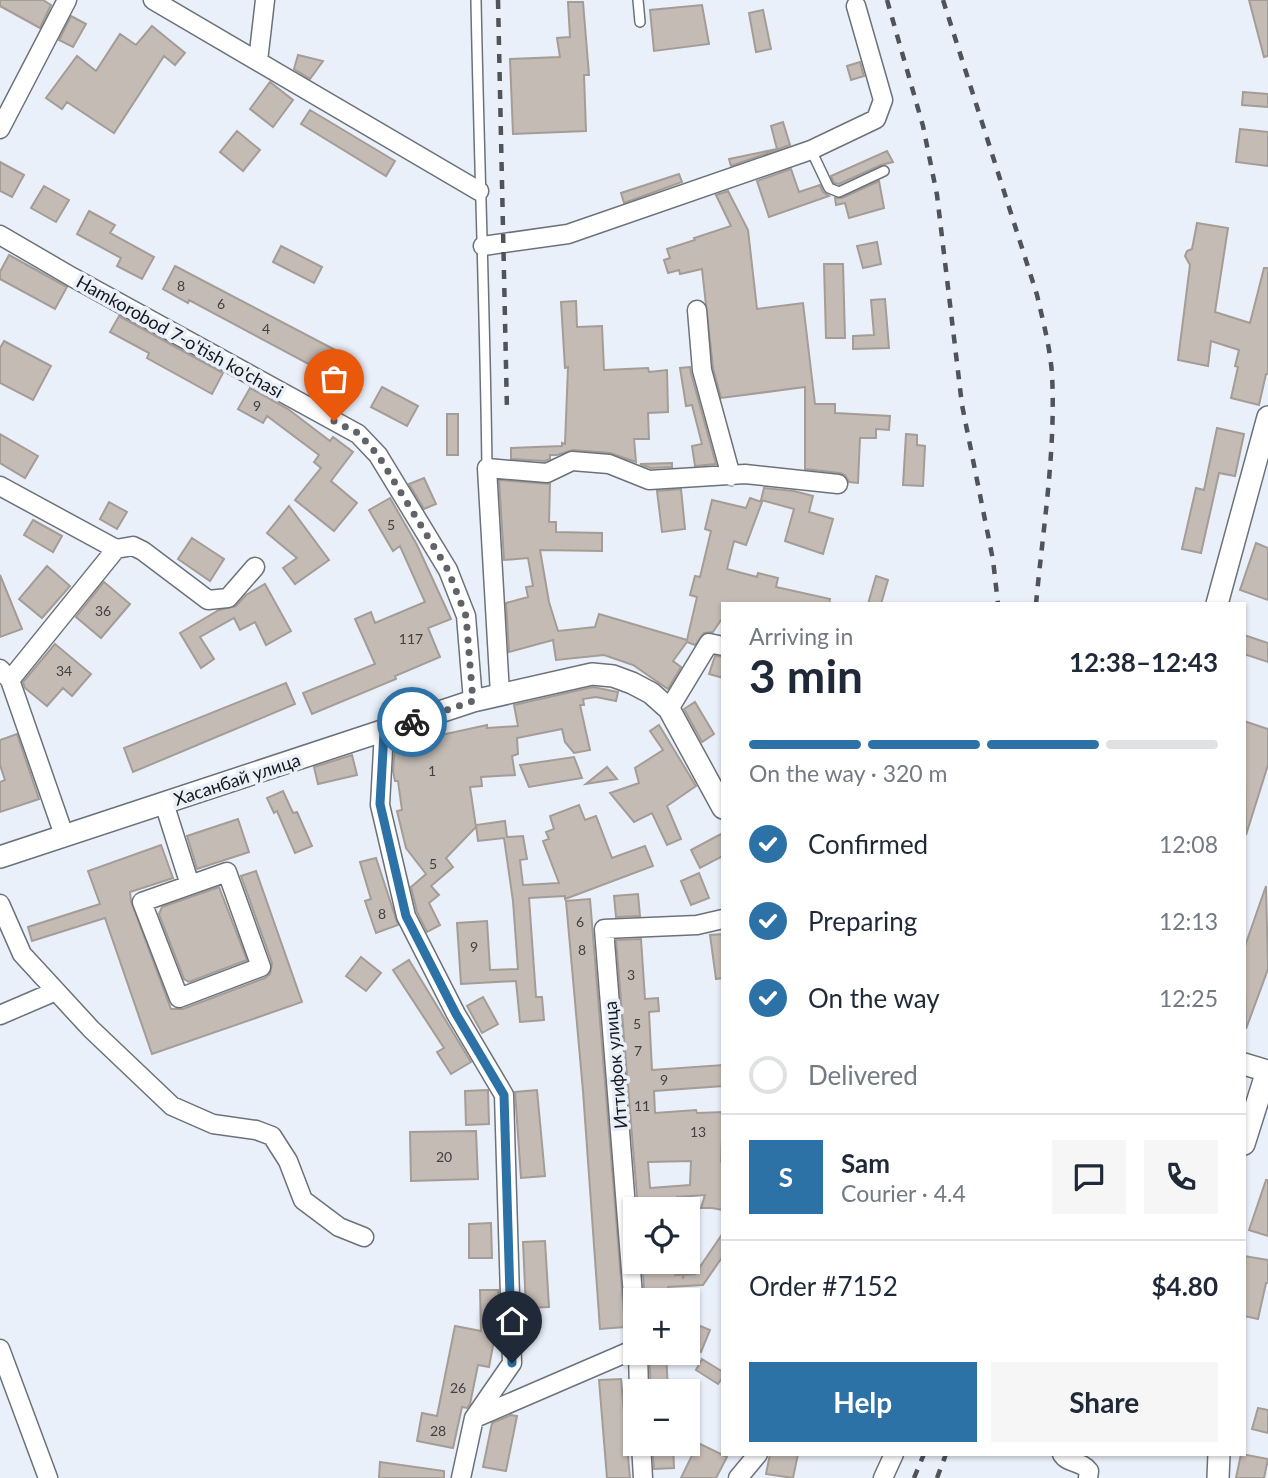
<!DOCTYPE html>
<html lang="en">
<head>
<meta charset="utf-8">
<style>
  :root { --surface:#fff; --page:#f6f6f7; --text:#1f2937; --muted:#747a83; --line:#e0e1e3; --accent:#2c72a7 }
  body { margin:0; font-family:Lato,sans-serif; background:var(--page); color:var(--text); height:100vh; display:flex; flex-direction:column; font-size:26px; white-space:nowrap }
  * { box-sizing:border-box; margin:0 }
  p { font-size:23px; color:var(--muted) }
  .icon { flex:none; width:38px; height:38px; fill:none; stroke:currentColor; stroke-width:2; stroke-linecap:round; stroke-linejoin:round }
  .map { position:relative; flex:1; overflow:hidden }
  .drawer { position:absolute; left:721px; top:602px; width:525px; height:854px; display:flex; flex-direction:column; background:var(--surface); border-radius:0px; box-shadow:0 2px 5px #0004 }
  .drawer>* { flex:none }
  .controls { position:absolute; left:623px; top:1197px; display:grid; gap:14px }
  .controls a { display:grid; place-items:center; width:77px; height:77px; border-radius:0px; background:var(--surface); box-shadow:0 2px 5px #0004; font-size:35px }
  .pin { position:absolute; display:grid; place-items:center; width:60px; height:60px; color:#fff; margin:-72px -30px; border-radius:50% 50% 50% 0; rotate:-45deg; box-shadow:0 0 7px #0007 }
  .pin .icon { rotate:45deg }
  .courier { position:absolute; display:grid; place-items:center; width:70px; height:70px; margin:-35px; border:5px solid #2c72a7; border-radius:50%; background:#fff; color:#222; box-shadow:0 2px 9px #0007 }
  .summary em { font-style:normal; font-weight:700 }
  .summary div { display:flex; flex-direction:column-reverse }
  .summary { display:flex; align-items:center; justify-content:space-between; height:119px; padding:0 28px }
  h1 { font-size:46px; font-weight:700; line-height:52px }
  .bar { display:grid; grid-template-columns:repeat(4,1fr); gap:10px 7px; align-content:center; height:84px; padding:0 28px }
  .bar i { height:9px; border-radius:5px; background:var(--line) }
  .bar .selected { background:var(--accent) }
  .bar p { grid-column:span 4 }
  .line { display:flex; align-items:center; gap:18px; padding:0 28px; border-top:2px solid var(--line) }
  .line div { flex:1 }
  .round { display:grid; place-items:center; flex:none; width:74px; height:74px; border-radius:0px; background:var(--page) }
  ol { padding:0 28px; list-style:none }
  li { display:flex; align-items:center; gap:21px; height:77px }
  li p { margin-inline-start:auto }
  li .icon { padding:7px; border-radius:50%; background:var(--accent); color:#fff; stroke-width:4 }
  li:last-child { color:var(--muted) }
  li i { width:38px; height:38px; border:4px solid var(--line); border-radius:50% }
  .primary-button { display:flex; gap:14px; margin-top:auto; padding:14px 28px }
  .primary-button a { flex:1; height:80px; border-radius:0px; background:var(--accent); color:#fff; font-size:28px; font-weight:700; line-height:80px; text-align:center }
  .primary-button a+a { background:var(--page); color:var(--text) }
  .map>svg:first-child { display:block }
  .building { fill:#c4bbb5; stroke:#a49c96; stroke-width:2; fill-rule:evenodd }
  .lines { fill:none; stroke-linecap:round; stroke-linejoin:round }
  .service-casing { stroke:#6c7279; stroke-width:12 }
  .minor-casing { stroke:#6c7279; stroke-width:21 }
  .tertiary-casing { stroke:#6c7279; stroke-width:24 }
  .service { stroke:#fff; stroke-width:9 }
  .minor { stroke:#fff; stroke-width:18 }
  .tertiary { stroke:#fff; stroke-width:21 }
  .rail { stroke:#505357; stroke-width:4.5; stroke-dasharray:9 9; stroke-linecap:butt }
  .done { stroke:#606469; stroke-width:7; stroke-dasharray:0 12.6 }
  .route { stroke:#2c72a7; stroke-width:9 }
  .labels { text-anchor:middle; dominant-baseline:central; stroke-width:7; stroke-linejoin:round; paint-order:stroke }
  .number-label { font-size:14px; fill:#424142 }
  .street-label { font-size:18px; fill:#16181b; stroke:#eaf0f9 }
</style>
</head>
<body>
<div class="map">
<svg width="1268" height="1478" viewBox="0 0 1268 1478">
  <rect width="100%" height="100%" fill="#eaf0f9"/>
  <path class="building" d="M0,0H43L51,5L40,28L0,6Z
    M1249,0H1268V56L1264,57Z
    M568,2H583L589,75H584L586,131L513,134L510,59L560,57L557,38L570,37Z
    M702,5L709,44L654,51L650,10Z
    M763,10L771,49L756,52L749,13Z
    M71,16L86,24L73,47L59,40Z
    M152,26L185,53L175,65L164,56L114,133L67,102L62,109L46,98L77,56L96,71L120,34L136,45Z
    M298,55L323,61L310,79L294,69Z
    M860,62L864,76L851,80L847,66Z
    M270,82L293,100L273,127L250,109Z
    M1243,92L1268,94V107L1242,105Z
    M310,110L395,161L386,176L301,124Z
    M783,122L790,145L731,166L729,159L777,149L771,126Z
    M1240,129L1268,132V166L1236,162Z
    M237,131L260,150L243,171L220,152Z
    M887,151L893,162L881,165L839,184L834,183L831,176Z
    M0,162L24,175L12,197L0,191Z
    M791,169L799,192L820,185L823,192L829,196L769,217L757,181Z
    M679,174L682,182L624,203L621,193Z
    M879,181L884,208L849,218L845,203L836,205L835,198H842Z
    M44,186L69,200L56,222L31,208Z
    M728,191L748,230L757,309L803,303L815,404H835V413L890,416L889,430L876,429V438H860L858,483L849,482L845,475L840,473L805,469V387L721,398L713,368L702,269L680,274L679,270L668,273L664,260L670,258L667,249L695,240L694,238L731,226L716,195Z
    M89,211L115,225L110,233L154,257L142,279L117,266L121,258L77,234Z
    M1197,223L1228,228L1215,312L1250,323L1264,268H1268V374H1266L1259,405L1231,398L1238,367L1235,366L1239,350L1211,341L1208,366L1178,360L1190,265L1185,256L1187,251L1192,249Z
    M877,242L881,264L863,268L857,246Z
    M281,246L322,267L314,283L273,262Z
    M9,255L67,287L55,309L0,279V272Z
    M824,264H843L845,338H826Z
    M175,266L341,353L329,375L189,300L188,303L163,289Z
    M885,299L889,348L853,349V336L874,335L871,300Z
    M576,301L577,327L602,326L604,370L648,368L649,372L667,370L668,412L648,413L649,439H634L636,462L610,453L573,450L557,455H550V459L545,461L511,459V448L562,446V443L565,444L568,367L565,368L561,302Z
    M119,316L223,373L212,394L147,358L149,353L110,332Z
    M4,341L51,366L33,400L0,383V348Z
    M690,367L691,373L716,464L695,466L692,446L702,444L692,405L686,406L680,368Z
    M382,387L418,406L407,426L371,407Z
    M250,388L288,409L330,441L333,437L353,452L331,481L357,503L334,531L295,500L321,468L314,462L319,455L267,416L263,423L238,409Z
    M447,414H458V455H447Z
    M1217,428L1244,434L1235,476L1219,473L1201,553L1182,549L1196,488L1204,490Z
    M0,434L38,456L25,478L0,463Z
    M906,434L917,435V445L925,446L923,486L903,485Z
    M672,463V467L651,468L640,464Z
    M424,478L436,504L424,509L409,484Z
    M499,480L550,484L549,522H556V532L602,533V551L540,550L549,602L558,631L595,627L599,614L687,640L697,597L690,595L695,576L700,577L711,531L705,529L712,500L746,508L750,498L762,502L746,545L734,541L727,569L757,577L758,573L778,578L776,587L830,599L829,604H723V617L713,632L704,633L695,645L687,642L673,661L681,667L668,689L633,665L604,655L556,660L553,640L509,652L506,603L528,597L526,587L533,586L528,558L504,560Z
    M764,488L794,491L813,496L809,512L833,519L823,554L785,541L794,509L761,500Z
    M681,489L685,529L662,532L657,491Z
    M390,498L417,545L451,619L428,628L440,657L395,676L396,679L312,714L303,693L375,664L355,619L371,612L375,623L425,602L400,546L393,551L369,510Z
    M109,502L127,512L117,529L100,519Z
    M289,506L329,560L295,584L283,568L297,558L267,533Z
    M33,520L62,536L53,552L24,535Z
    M192,538L224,559L210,581L178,559Z
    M1256,543L1268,548V600L1240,590Z
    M47,566L70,586L42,618L19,599Z
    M0,575L22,629L0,637Z
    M876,576L888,580L881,604H868Z
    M104,582L130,604L101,638L76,617Z
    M265,584L291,631L266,645L255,622L240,630L234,618L200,637L214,659L201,668L180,633L219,610L236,606L246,595Z
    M1244,635L1268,643V662L1244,654Z
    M55,644L91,674L72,696L63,688L47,706L25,688L23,682Z
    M715,656L723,657V678L709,674Z
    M286,683L295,704L133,772L124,748Z
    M593,687L618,692L616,701L596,697L583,699L584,705H580L590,750L574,753L565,742L562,729L517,738L518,754L512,756L515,775L481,777L482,786L470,787L476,827L446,858L453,867L431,886L439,895L429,903L440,925L427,932L417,912L411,887L426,874L406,848L397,811L402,810L398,781H395L393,771L395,745L487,725V728L518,726L514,705Z
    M695,702L714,734L702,742L684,709Z
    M1244,721L1268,729V765L1246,835Z
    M659,725L696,786L667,806L681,839L667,845L652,813L634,822L610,793L639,783L635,768L663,750L650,731Z
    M17,734L39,799L0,812V782L5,780L0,765V740Z
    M352,755L357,775L318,784L314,767Z
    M574,757L582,778L529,787L520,765Z
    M607,767L617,779L586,784Z
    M283,791L293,813L297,812L312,846L295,853L277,811L274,813L267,798Z
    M579,805L585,820L596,816L612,858L645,846L653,866L565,899V896L529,898L536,997H542L544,1020L520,1022L516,981L461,984L457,923L487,921L490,970L518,969L513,901L504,838L478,841L476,825L505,821L507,837L523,836L527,859L520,860L523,885L559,883L543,841L549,839L546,832L554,829L550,816Z
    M238,819L249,852L197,869L187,836Z
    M723,833V856L700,868L691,850Z
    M161,845L173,878L130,892L131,901L171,1009H183L265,978L270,974L272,963L241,876L256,871L302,1002L152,1054L105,918L32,941L28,927L100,904L88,871Z
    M376,858L398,925L376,933L365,901L371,899L360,862Z
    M699,873L709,898L691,905L681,881Z
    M1266,886L1268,969L1246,1029L1244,949Z
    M219,887L247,960L189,982L184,979L159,914L162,907Z
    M638,894L640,916L616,917L614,896Z
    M590,899L625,1327L600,1329L583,1091L566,901Z
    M723,934V978L716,979L710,935Z
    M641,939L645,999L658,998L659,1011L649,1012L652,1070L723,1065V1086L654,1091L655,1113L696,1110L697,1113L723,1112L721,1162L723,1163V1210L712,1208H701L705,1195L677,1197L678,1205L659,1207V1209H638L616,940ZM691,1161L690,1185L650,1188L648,1162Z
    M361,957L381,973L366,991L346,976Z
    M409,960L471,1062L451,1074L437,1052L444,1048L393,970Z
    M483,997L498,1024L482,1033L467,1006Z
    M488,1090L489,1124L466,1125L465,1091Z
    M537,1090L545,1176L521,1178L515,1092Z
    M476,1131L478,1179L411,1181L410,1132Z
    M1266,1180H1268V1236L1249,1230Z
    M491,1223L492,1258H469V1224Z
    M723,1233V1256L703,1285L668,1287L669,1300H645L642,1262H674L675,1275H683V1279L684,1275L695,1274Z
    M545,1241L549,1307L526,1308L523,1242Z
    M1244,1256L1268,1260V1283H1266L1258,1319L1244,1316Z
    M480,1290H498L499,1324H497L489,1367L478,1365L470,1404L467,1408L462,1407L453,1448L417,1441L422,1413L437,1416L455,1326L481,1331Z
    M688,1321L710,1330L701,1352L688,1346Z
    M649,1353H666L668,1389L651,1391Z
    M702,1359L723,1372V1377L718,1384L696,1370Z
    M621,1379L630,1478H607L599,1380Z
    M1258,1408L1268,1410V1433L1252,1429Z
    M511,1415L517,1416L506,1471L483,1467L492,1423Z
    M698,1443L727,1457L716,1478H681Z
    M652,1444H673L674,1468L654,1469Z
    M770,1454H798L793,1478L766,1474Z
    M1241,1454L1268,1459L1264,1478H1236Z
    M380,1462L444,1471V1478H379Z"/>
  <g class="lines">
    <g class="service-casing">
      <path id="service" d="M476,0C479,156 485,312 487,468
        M638,0L640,22
        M811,150L829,188L839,192L884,171"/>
    </g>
    <g class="minor-casing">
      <path id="minor" d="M153,0L479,191
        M258,61L265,0
        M0,129L67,0
        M0,235L72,277L358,434L378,455L448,570L466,616L473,701
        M483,246L568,234L811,150L876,119L883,100L856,6
        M697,310L702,370L731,476
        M0,486L116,549L10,680
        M116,549L133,546L143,551L208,600L228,598L255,567
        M0,669L10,680L64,835
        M500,694L487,468L547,473L572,461L609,464L649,480L745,474L838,484
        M669,709L709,643L723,646
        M384,731L380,805L406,916L456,1014L504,1095L512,1363L474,1418L461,1478
        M164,803L190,885
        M227,872L261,967L179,998L142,902Z
        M0,904L22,954L91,1029L172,1106L213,1124L256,1130L272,1136L288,1161L303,1200L339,1227L364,1237
        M0,1015L56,991
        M635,1321L604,929L697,925L723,919
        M0,1349L48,1478
        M638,1353L639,1391
        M475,1418L635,1349
        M641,1444L643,1478
        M1062,1454C1068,1464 1082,1461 1089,1471L1088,1478
        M738,1478L758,1454
        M883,1478L894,1454"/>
    </g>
    <g class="tertiary-casing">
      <path id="tertiary" d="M1217,604L1268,417
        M0,857L473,701L592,674L613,676L632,683L651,693L669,709L723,808
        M1244,1064L1267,1071L1244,1144
        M1218,1478L1219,1454"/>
    </g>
    <use href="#service" class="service"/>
    <use href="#minor" class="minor"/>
    <use href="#tertiary" class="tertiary"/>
    <path class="rail" d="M498,0L507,411
      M887,0L923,126L937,195L962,405L993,560L998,604
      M943,0L1037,295C1043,321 1050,347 1052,374C1056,450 1043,528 1036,604
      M914,1478L924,1454
      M937,1478L946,1454"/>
  </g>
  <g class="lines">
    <path class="done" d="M334,421L358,433L378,455L448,570L466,616L473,701L412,722"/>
    <path class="route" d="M412,722L384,732L380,804L406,916L456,1014L504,1095L512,1363"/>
  </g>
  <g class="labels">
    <g class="number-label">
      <text x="181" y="285">8</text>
      <text x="221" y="303">6</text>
      <text x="266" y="328">4</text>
      <text x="257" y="405">9</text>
      <text x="391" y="524">5</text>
      <text x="103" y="610">36</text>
      <text x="411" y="638">117</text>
      <text x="64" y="670">34</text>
      <text x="432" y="770">1</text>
      <text x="433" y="863">5</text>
      <text x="382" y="913">8</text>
      <text x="580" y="921">6</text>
      <text x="474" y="946">9</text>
      <text x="582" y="949">8</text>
      <text x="631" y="974">3</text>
      <text x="637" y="1023">5</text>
      <text x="638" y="1050">7</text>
      <text x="664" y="1079">9</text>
      <text x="642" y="1105">11</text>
      <text x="698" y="1131">13</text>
      <text x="444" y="1156">20</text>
      <text x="458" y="1387">26</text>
      <text x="438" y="1430">28</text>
    </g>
    <g class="street-label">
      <text transform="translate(180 336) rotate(29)">Hamkorobod 7-o'tish ko'chasi</text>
      <text transform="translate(237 779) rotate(-18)">Хасанбай улица</text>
      <text transform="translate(615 1065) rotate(-95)">Иттифок улица</text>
    </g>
  </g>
</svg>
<div class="controls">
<a><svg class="icon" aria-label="locate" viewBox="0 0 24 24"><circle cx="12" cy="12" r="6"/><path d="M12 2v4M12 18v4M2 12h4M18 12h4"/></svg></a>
<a>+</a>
<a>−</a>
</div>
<div class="pin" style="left:334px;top:421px;background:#ea580c"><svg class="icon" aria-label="bag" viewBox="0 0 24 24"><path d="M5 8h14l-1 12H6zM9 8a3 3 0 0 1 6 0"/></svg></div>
<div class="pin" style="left:512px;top:1363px;background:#1f2937"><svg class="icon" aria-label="home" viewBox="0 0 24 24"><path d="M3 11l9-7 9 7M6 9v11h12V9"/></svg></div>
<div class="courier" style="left:412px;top:722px"><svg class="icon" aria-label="bike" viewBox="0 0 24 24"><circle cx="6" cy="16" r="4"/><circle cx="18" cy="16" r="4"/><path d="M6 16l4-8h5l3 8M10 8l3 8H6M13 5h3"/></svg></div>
<section class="drawer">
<div class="summary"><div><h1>3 min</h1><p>Arriving in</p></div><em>12:38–12:43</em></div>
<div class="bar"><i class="selected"></i><i class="selected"></i><i class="selected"></i><i></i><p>On the way · 320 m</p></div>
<ol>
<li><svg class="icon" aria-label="check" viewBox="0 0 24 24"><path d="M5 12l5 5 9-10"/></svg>Confirmed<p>12:08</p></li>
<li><svg class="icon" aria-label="check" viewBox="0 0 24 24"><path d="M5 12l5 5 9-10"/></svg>Preparing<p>12:13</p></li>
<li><svg class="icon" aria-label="check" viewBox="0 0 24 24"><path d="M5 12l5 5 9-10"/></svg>On the way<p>12:25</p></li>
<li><i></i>Delivered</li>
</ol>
<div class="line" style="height:126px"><b class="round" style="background:var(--accent);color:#fff">S</b><div><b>Sam</b><p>Courier · 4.4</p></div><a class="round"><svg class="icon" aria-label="chat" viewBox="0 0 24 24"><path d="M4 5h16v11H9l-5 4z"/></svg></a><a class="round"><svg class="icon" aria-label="phone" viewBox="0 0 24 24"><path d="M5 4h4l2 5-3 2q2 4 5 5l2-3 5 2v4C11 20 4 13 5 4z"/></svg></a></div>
<div class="line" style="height:91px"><div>Order #7152</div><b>$4.80</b></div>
<div class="primary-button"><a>Help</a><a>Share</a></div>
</section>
</div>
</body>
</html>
